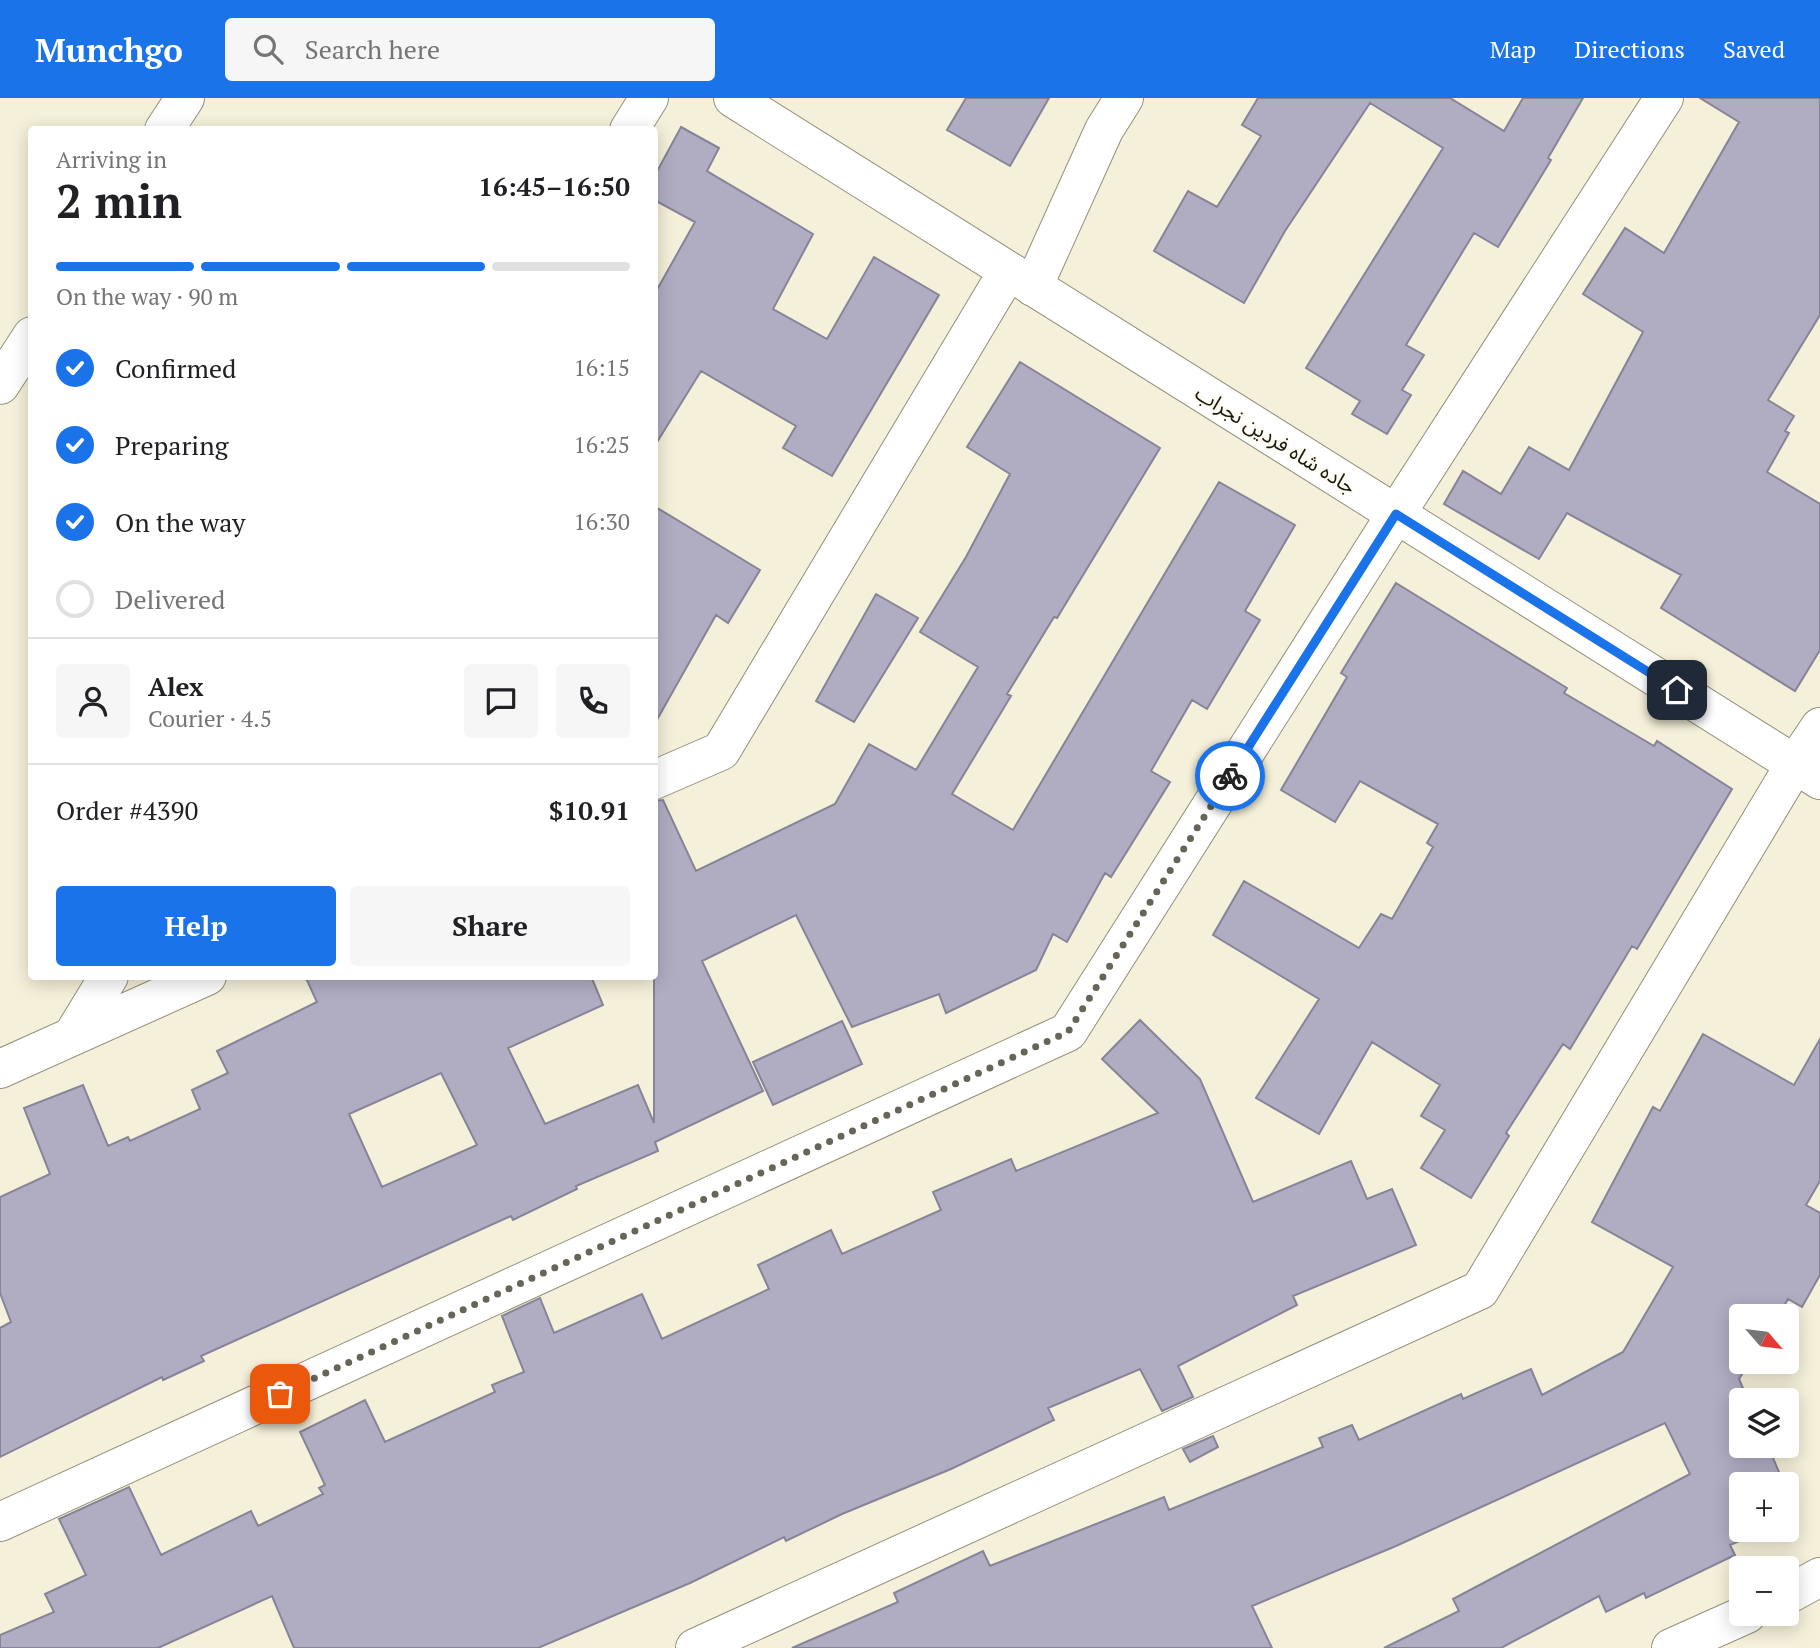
<!DOCTYPE html>
<html lang="en">
<head>
<meta charset="utf-8">
<style>
  :root { --surface:#fff; --page:#f6f6f6; --text:#202124; --muted:#757577; --line:#e0e0e0; --accent:#1a73e8 }
  body { margin:0; font-family:"PT Serif","Noto Sans Arabic",serif; background:var(--page); color:var(--text); height:100vh; display:flex; flex-direction:column; font-size:26px; white-space:nowrap }
  * { box-sizing:border-box; margin:0 }
  p { font-size:23px; color:var(--muted) }
  .icon { flex:none; width:38px; height:38px; fill:none; stroke:currentColor; stroke-width:2; stroke-linecap:round; stroke-linejoin:round }
  .map { position:relative; flex:1; overflow:hidden }
  .panel { position:absolute; left:28px; top:28px; width:630px; height:854px; display:flex; flex-direction:column; background:var(--surface); border-radius:7px; box-shadow:0 4px 18px #0003 }
  .panel>* { flex:none }
  .needle { width:46px; rotate:118deg }
  .controls { position:absolute; left:1729px; top:1206px; display:grid; gap:14px }
  .controls a { display:grid; place-items:center; width:70px; height:70px; border-radius:7px; background:var(--surface); box-shadow:0 4px 18px #0003; font-size:35px }
  .pin { position:absolute; display:grid; place-items:center; width:60px; height:60px; color:#fff; margin:-30px; border-radius:14px; box-shadow:0 4px 10px #0006 }
  .courier { position:absolute; display:grid; place-items:center; width:70px; height:70px; margin:-35px; border:5px solid #1a73e8; border-radius:50%; background:#fff; color:#222; box-shadow:0 2px 9px #0007 }
  .head em { font-style:normal; font-weight:700 }
  .head div { display:flex; flex-direction:column-reverse }
  .head { display:flex; align-items:center; justify-content:space-between; height:119px; padding:0 28px }
  h1 { font-size:46px; font-weight:700; line-height:52px }
  .bar { display:grid; grid-template-columns:repeat(4,1fr); gap:10px 7px; align-content:center; height:84px; padding:0 28px }
  .bar i { height:9px; border-radius:5px; background:var(--line) }
  .bar .active { background:var(--accent) }
  .bar p { grid-column:span 4 }
  .line { display:flex; align-items:center; gap:18px; padding:0 28px; border-top:2px solid var(--line) }
  .line div { flex:1 }
  .round { display:grid; place-items:center; flex:none; width:74px; height:74px; border-radius:7px; background:var(--page) }
  ol { padding:0 28px; list-style:none }
  li { display:flex; align-items:center; gap:21px; height:77px }
  li p { margin-inline-start:auto }
  li .icon { padding:7px; border-radius:50%; background:var(--accent); color:#fff; stroke-width:4 }
  li:last-child { color:var(--muted) }
  li i { width:38px; height:38px; border:4px solid var(--line); border-radius:50% }
  .primary-button { display:flex; gap:14px; margin-top:auto; padding:14px 28px }
  .primary-button a { flex:1; height:80px; border-radius:7px; background:var(--accent); color:#fff; font-size:28px; font-weight:700; line-height:80px; text-align:center }
  .primary-button a+a { background:var(--page); color:var(--text) }
  header { display:flex; align-items:center; gap:42px; box-sizing:border-box; height:98px; padding:0 35px; background:var(--accent); color:#fff }
  header strong { font-size:33px }
  nav { display:flex; gap:38px; margin-inline-start:auto; font-size:24px }
  .search { width:490px; height:63px; background:var(--page); display:flex; align-items:center; gap:18px; box-sizing:border-box; padding:0 24px; border-radius:7px; color:var(--muted); font-size:26px }
  .map>svg:first-child { display:block }
  .building { fill:#b0adc3; stroke:#878398; stroke-width:2; fill-rule:evenodd }
  .lines { fill:none; stroke-linecap:round; stroke-linejoin:round }
  .minor-casing { stroke:#94907a; stroke-width:40 }
  .minor { stroke:#fff; stroke-width:38 }
  .done { stroke:#676557; stroke-width:7; stroke-dasharray:0 12.6 }
  .route { stroke:#1a73e8; stroke-width:9 }
  .labels { text-anchor:middle; dominant-baseline:central; stroke-width:5; stroke-linejoin:round; paint-order:stroke }
  .street-label { font-size:21px; fill:#1b1a11; stroke:#fffdf3 }
</style>
</head>
<body>
<header>
<strong>Munchgo</strong>
<div class="search"><svg class="icon" aria-label="search" viewBox="0 0 24 24"><circle cx="10" cy="10" r="6"/><path d="M15 15l6 6"/></svg>Search here</div>
<nav><a>Map</a><a>Directions</a><a>Saved</a></nav>
</header>
<div class="map">
<svg width="1820" height="1550" viewBox="0 0 1820 1550">
  <rect width="100%" height="100%" fill="#f5f0d9"/>
  <path class="building" d="M966,0H1049L1010,68L947,32Z
    M1258,0H1450L1504,33L1523,0H1583L1548,60L1551,62L1498,149L1474,135L1406,247L1424,257L1402,292L1411,297L1387,336L1352,316L1360,303L1306,270L1443,50L1370,5L1285,133L1244,205L1154,153L1188,93L1217,109L1261,38L1242,27Z
    M1700,0H1820V217L1768,302L1794,318L1785,333L1789,335L1767,374L1820,406V552L1795,593L1661,510L1681,477L1567,415L1539,461L1444,406L1463,373L1501,396L1529,349L1569,372L1643,234L1583,196L1625,130L1664,155L1739,24Z
    M681,29L719,50L707,73L813,136L773,211L827,241L874,159L939,197L832,378L783,350L796,328L701,273L654,349V197L695,124L654,102V79Z
    M1020,264L1160,350L1057,520L1054,519L1007,596L1011,598L952,696L1013,732L1219,384L1295,427L1245,513L1260,522L1207,611L1192,602L1151,673L1170,684L1111,779L1105,775L1067,844L1053,836L1036,872L946,915L939,896L852,929L796,817L702,863L763,993L655,1044L658,1053L576,1088L577,1091L513,1122L511,1118L201,1258L204,1263L163,1282L162,1279L0,1359V1230L11,1224L0,1195V1099L50,1076L24,1010L83,987L108,1048L128,1039L130,1043L200,1011L192,992L228,975L217,953L317,904L305,878H591L603,907L508,950L545,1026L638,987L654,1025V703L663,702L696,773L835,706L869,646L916,672L978,569L920,534L966,459L1010,376L967,349ZM441,975L477,1047L382,1089L349,1016Z
    M654,408L760,472L728,525L716,517L654,627Z
    M1396,485L1567,590L1564,595L1654,648L1657,643L1732,691L1637,851L1632,848L1570,951L1563,946L1506,1035L1509,1038L1471,1100L1421,1070L1445,1032L1421,1018L1440,987L1372,944L1319,1036L1256,1000L1319,901L1213,837L1244,783L1359,850L1381,816L1392,821L1433,749L1427,745L1438,726L1360,683L1335,724L1281,692L1347,579L1341,575Z
    M876,496L918,520L854,624L816,603Z
    M1140,922L1200,981L1253,1104L1351,1063L1367,1101L1392,1091L1416,1147L1293,1198L1297,1207L1178,1268L1193,1299L1162,1313L1140,1271L1048,1310L1054,1322L951,1371L842,1416L786,1443L784,1439L690,1485L538,1550H294L272,1498L158,1550H0V1537L54,1514L45,1496L86,1477L59,1421L129,1389L161,1457L251,1413L258,1428L323,1396L319,1390L325,1387L300,1334L365,1302L385,1344L495,1294L492,1287L524,1274L502,1218L540,1200L554,1235L642,1196L662,1241L769,1191L758,1167L831,1132L842,1156L941,1112L933,1094L1011,1061L1016,1073L1158,1015L1102,961Z
    M842,923L862,966L773,1007L753,964Z
    M1703,936L1794,987L1820,941V1083L1806,1107L1820,1115V1177L1802,1209L1788,1201L1778,1218H1741V1264H1750L1739,1281L1748,1302H1741V1348H1768L1784,1386H1741V1432H1765L1730,1447L1735,1457L1646,1500L1644,1495L1606,1514L1599,1498L1501,1550H1384L1459,1513L1453,1501L1690,1376L1665,1325L1396,1448L1252,1508L1272,1550H792L898,1504L894,1495L983,1453L990,1468L1164,1399L1169,1412L1323,1349L1319,1340L1352,1327L1359,1342L1461,1296L1463,1301L1531,1271L1542,1297L1623,1254L1673,1169L1592,1124L1653,1009L1660,1013Z
    M1213,1338L1218,1349L1190,1364L1183,1351Z
    M1787,1393L1797,1418L1787,1422Z"/>
  <g class="lines">
    <g class="minor-casing">
      <path id="minor" d="M733,0L1820,682
        M164,32L185,0
        M629,32L649,0
        M1033,189L1104,32L1124,0
        M0,287L32,238
        M654,682L721,653L1008,173
        M73,937L109,878
        M0,971L207,878
        M0,1424L1068,934L1396,416L1664,0
        M1787,1497L1820,1479
        M695,1550L1480,1192L1795,666L1820,629
        M1671,1550L1747,1516"/>
    </g>
    <use href="#minor" class="minor"/>
  </g>
  <g class="lines">
    <path class="done" d="M280,1296L1068,934L1230,678"/>
    <path class="route" d="M1230,678L1396,416L1677,592"/>
  </g>
  <g class="labels">
    <g class="street-label">
      <text transform="translate(1276 341) rotate(32)">جاده شاه فردین نجراب</text>
    </g>
  </g>
</svg>
<div class="controls">
<a><svg class="needle" viewBox="-14 -14 28 28"><path d="M0-13l5 13h-10z" fill="#e53935"/><path d="M0 13l5-13h-10z" fill="#757577"/></svg></a>
<a><svg class="icon" aria-label="layers" viewBox="0 0 24 24"><path d="M12 4l9 5-9 5-9-5zM3 14l9 5 9-5"/></svg></a>
<a>+</a>
<a>−</a>
</div>
<div class="pin" style="left:280px;top:1296px;background:#ea580c"><svg class="icon" aria-label="bag" viewBox="0 0 24 24"><path d="M5 8h14l-1 12H6zM9 8a3 3 0 0 1 6 0"/></svg></div>
<div class="pin" style="left:1677px;top:592px;background:#1f2937"><svg class="icon" aria-label="home" viewBox="0 0 24 24"><path d="M3 11l9-7 9 7M6 9v11h12V9"/></svg></div>
<div class="courier" style="left:1230px;top:678px"><svg class="icon" aria-label="bike" viewBox="0 0 24 24"><circle cx="6" cy="16" r="4"/><circle cx="18" cy="16" r="4"/><path d="M6 16l4-8h5l3 8M10 8l3 8H6M13 5h3"/></svg></div>
<section class="panel">
<div class="head"><div><h1>2 min</h1><p>Arriving in</p></div><em>16:45–16:50</em></div>
<div class="bar"><i class="active"></i><i class="active"></i><i class="active"></i><i></i><p>On the way · 90 m</p></div>
<ol>
<li><svg class="icon" aria-label="check" viewBox="0 0 24 24"><path d="M5 12l5 5 9-10"/></svg>Confirmed<p>16:15</p></li>
<li><svg class="icon" aria-label="check" viewBox="0 0 24 24"><path d="M5 12l5 5 9-10"/></svg>Preparing<p>16:25</p></li>
<li><svg class="icon" aria-label="check" viewBox="0 0 24 24"><path d="M5 12l5 5 9-10"/></svg>On the way<p>16:30</p></li>
<li><i></i>Delivered</li>
</ol>
<div class="line" style="height:126px"><a class="round"><svg class="icon" aria-label="person" viewBox="0 0 24 24"><circle cx="12" cy="8" r="4"/><path d="M4 21q1-7 8-7t8 7"/></svg></a><div><b>Alex</b><p>Courier · 4.5</p></div><a class="round"><svg class="icon" aria-label="chat" viewBox="0 0 24 24"><path d="M4 5h16v11H9l-5 4z"/></svg></a><a class="round"><svg class="icon" aria-label="phone" viewBox="0 0 24 24"><path d="M5 4h4l2 5-3 2q2 4 5 5l2-3 5 2v4C11 20 4 13 5 4z"/></svg></a></div>
<div class="line" style="height:91px"><div>Order #4390</div><b>$10.91</b></div>
<div class="primary-button"><a>Help</a><a>Share</a></div>
</section>
</div>
</body>
</html>
